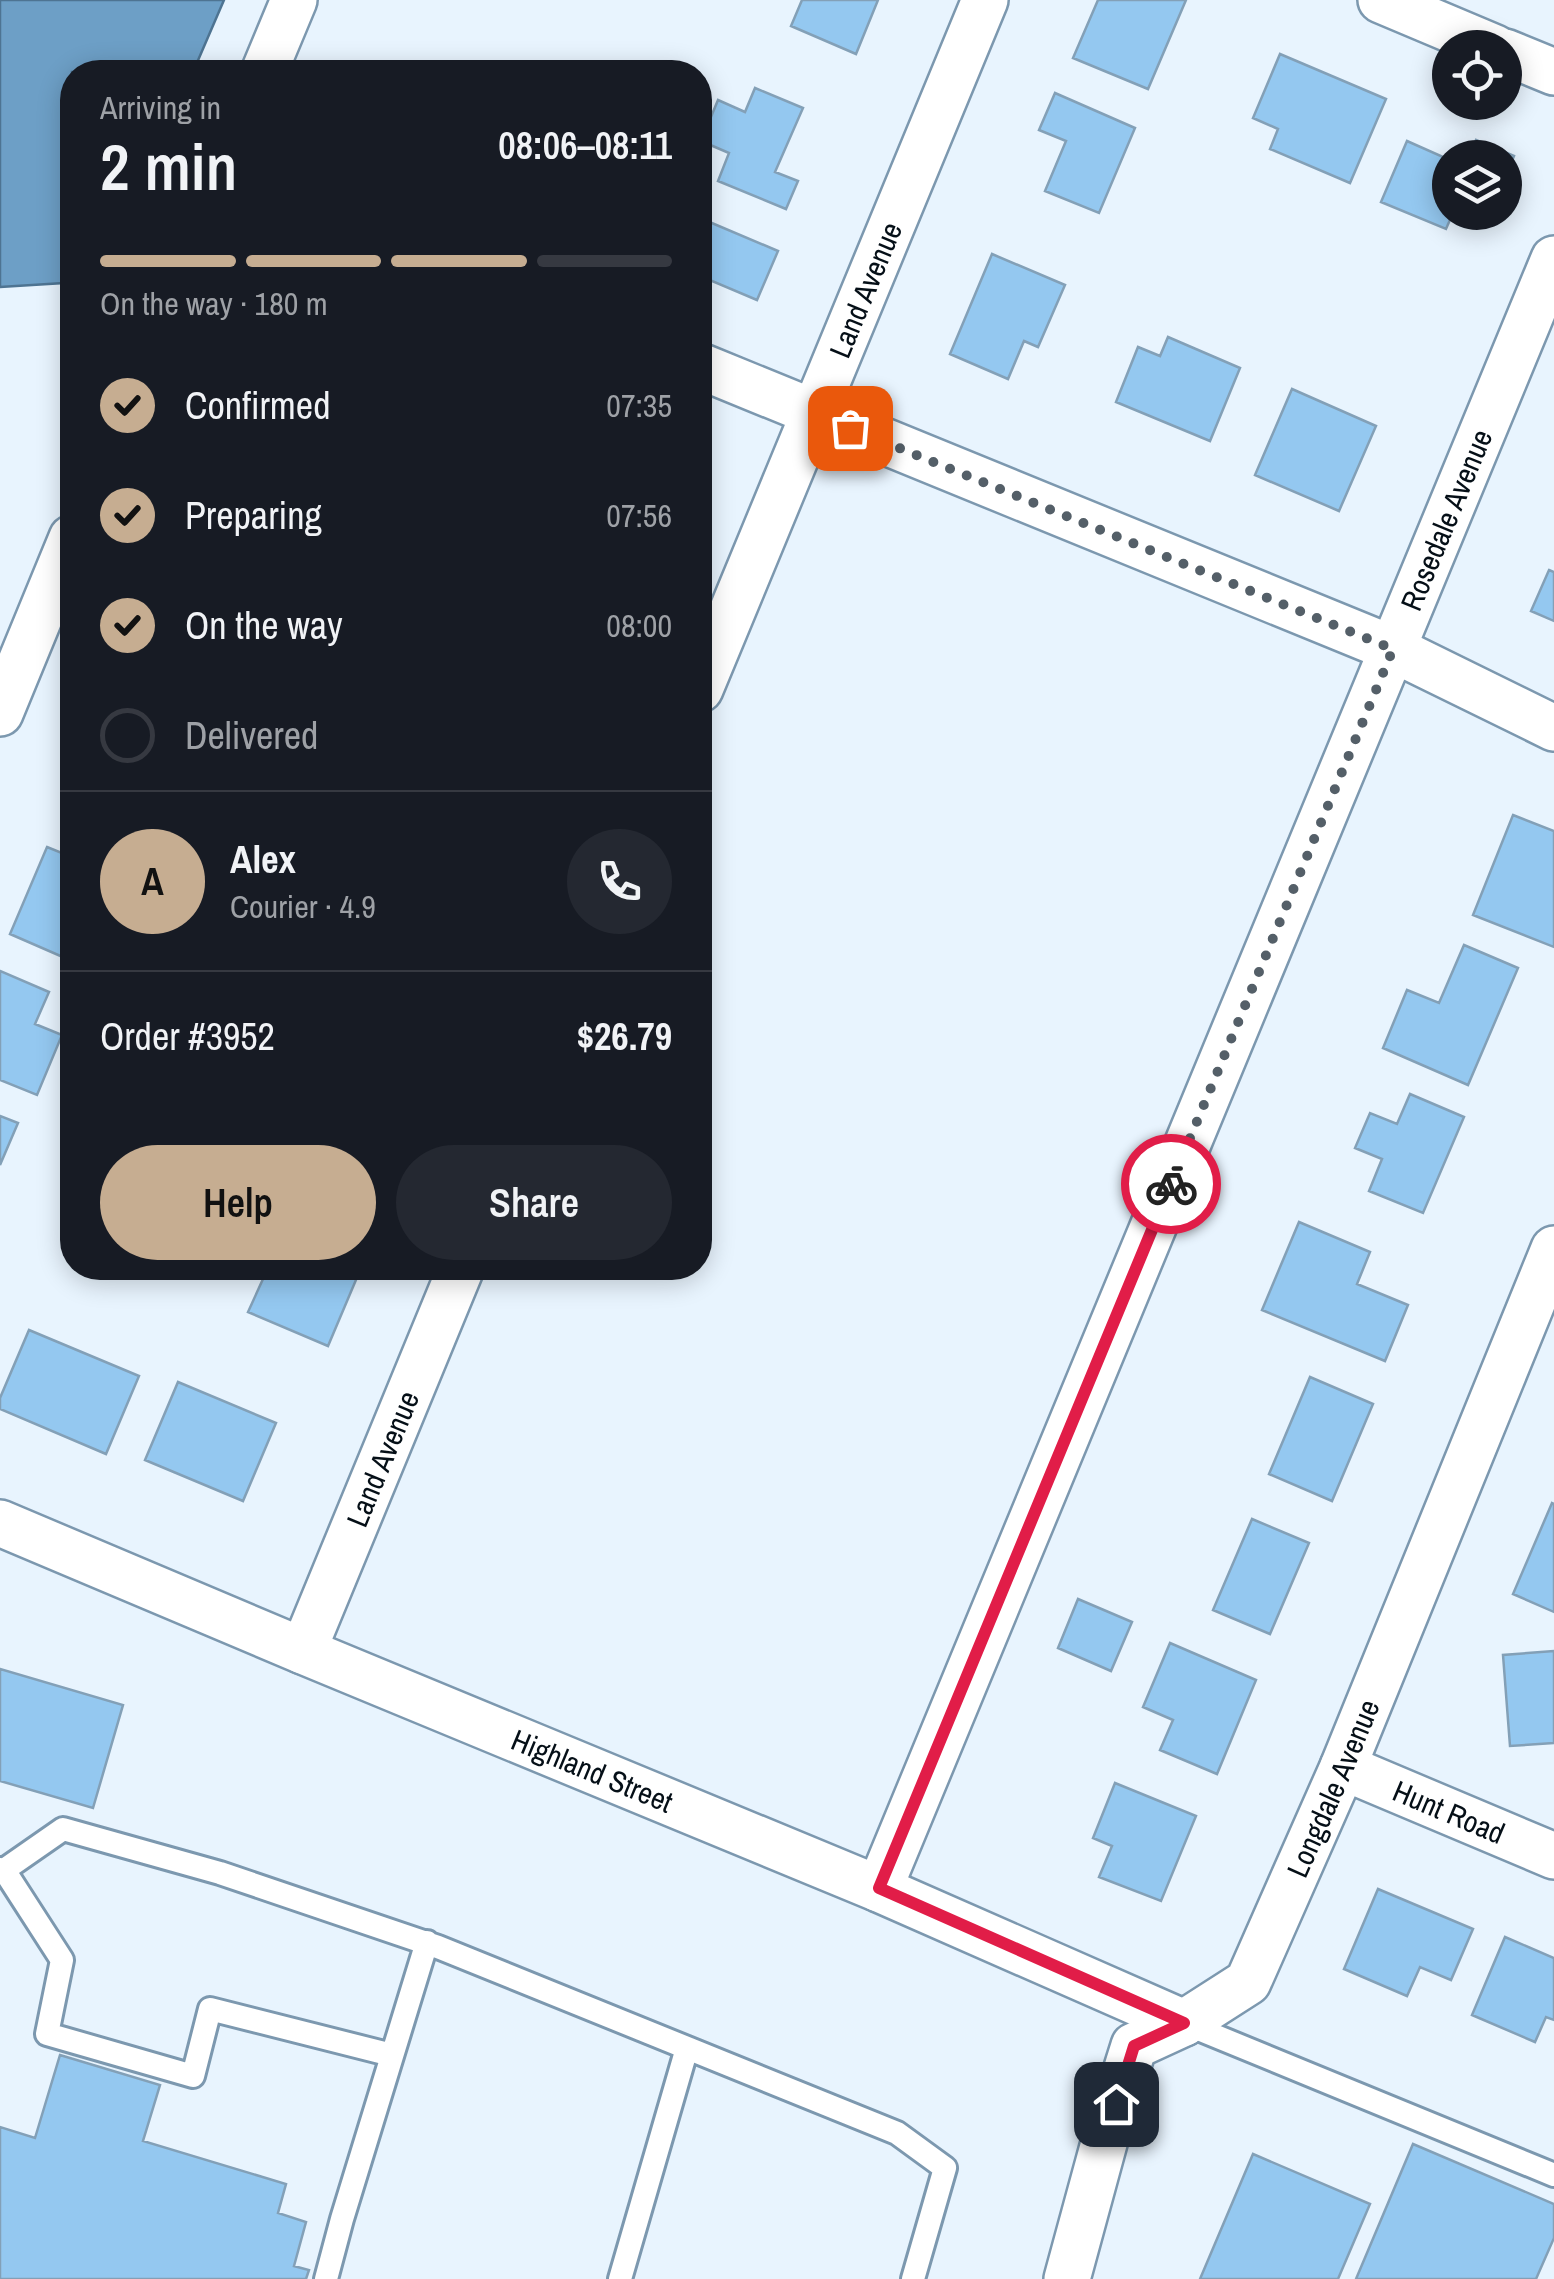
<!DOCTYPE html>
<html lang="en">
<head>
<meta charset="utf-8">
<style>
  :root { --surface:#171b24; --page:#242831; --text:#f1f3f6; --muted:#9ea1a6; --line:#363941; --accent:#c6ad91 }
  body { margin:0; font-family:"Archivo Narrow",sans-serif; background:var(--page); color:var(--text); height:100vh; display:flex; flex-direction:column; font-size:38px; white-space:nowrap }
  * { box-sizing:border-box; margin:0 }
  p { font-size:32px; color:var(--muted) }
  .icon { flex:none; width:55px; height:55px; fill:none; stroke:currentColor; stroke-width:2; stroke-linecap:round; stroke-linejoin:round }
  .map { position:relative; flex:1; overflow:hidden }
  .details { position:absolute; left:60px; top:60px; width:652px; height:1220px; display:flex; flex-direction:column; background:var(--surface); border-radius:40px; box-shadow:0 5px 25px #0003 }
  .details>* { flex:none }
  .tools { position:absolute; left:1432px; top:30px; display:grid; gap:20px }
  .tools a { display:grid; place-items:center; width:90px; height:90px; border-radius:50%; background:var(--surface); box-shadow:0 5px 25px #0003; font-size:50px }
  .pin { position:absolute; display:grid; place-items:center; width:85px; height:85px; color:#fff; margin:-42px; border-radius:20px; box-shadow:0 5px 15px #0006 }
  .courier { position:absolute; display:grid; place-items:center; width:100px; height:100px; margin:-50px; border:8px solid #e11d48; border-radius:50%; background:#fff; color:#222; box-shadow:0 2px 12px #0007 }
  .overview em { font-style:normal; font-weight:600 }
  .overview div { display:flex; flex-direction:column-reverse }
  .overview { display:flex; align-items:center; justify-content:space-between; height:170px; padding:0 40px }
  h1 { font-size:65px; font-weight:600; line-height:75px }
  .bar { display:grid; grid-template-columns:repeat(4,1fr); gap:15px 10px; align-content:center; height:120px; padding:0 40px }
  .bar i { height:12px; border-radius:8px; background:var(--line) }
  .bar .active { background:var(--accent) }
  .bar p { grid-column:span 4 }
  .line { display:flex; align-items:center; gap:25px; padding:0 40px; border-top:2px solid var(--line) }
  .line div { flex:1 }
  .round { display:grid; place-items:center; flex:none; width:105px; height:105px; border-radius:52px; background:var(--page) }
  ol { padding:0 40px; list-style:none }
  li { display:flex; align-items:center; gap:30px; height:110px }
  li p { margin-inline-start:auto }
  li .icon { padding:10px; border-radius:50%; background:var(--accent); color:#111; stroke-width:4 }
  li:last-child { color:var(--muted) }
  li i { width:55px; height:55px; border:5px solid var(--line); border-radius:50% }
  .button { display:flex; gap:20px; margin-top:auto; padding:20px 40px }
  .button a { flex:1; height:115px; border-radius:60px; background:var(--accent); color:#111; font-size:40px; font-weight:600; line-height:115px; text-align:center }
  .button a+a { background:var(--page); color:var(--text) }
  .map>svg:first-child { display:block }
  .water { fill:#6d9fc6; stroke:#4e7492; stroke-width:2.5 }
  .building { fill:#94c8f0; stroke:#83a0b7; stroke-width:2.5 }
  .lines { fill:none; stroke-linecap:round; stroke-linejoin:round }
  .service-casing { stroke:#7c98af; stroke-width:28 }
  .minor-casing { stroke:#7c98af; stroke-width:50 }
  .service { stroke:#fff; stroke-width:22 }
  .minor { stroke:#fff; stroke-width:45 }
  .done { stroke:#545f68; stroke-width:10; stroke-dasharray:0 18 }
  .route { stroke:#e11d48; stroke-width:12 }
  .labels { text-anchor:middle; dominant-baseline:central; stroke-width:8; stroke-linejoin:round; paint-order:stroke }
  .street-label { font-size:30px; fill:#050f17; stroke:#fff }
</style>
</head>
<body>
<div class="map">
<svg width="1554" height="2279" viewBox="0 0 1554 2279">
  <rect width="100%" height="100%" fill="#e8f4fe"/>
  <path class="water" d="M0,0H224L193,72H72V271L64,283L0,287Z"/>
  <path class="building" d="M802,0H878L856,54L791,26Z
    M1098,0H1186L1148,89L1073,58Z
    M1280,54L1386,99L1350,183L1270,149L1278,129L1253,118Z
    M755,88L803,108L775,172L798,181L786,209L718,181L729,153L701,141L718,100L745,112Z
    M1055,93L1135,128L1099,213L1045,191L1066,141L1039,130Z
    M1476,140L1514,156L1505,178V158H1469Z
    M1407,141L1450,160V212H1490L1484,227L1453,213L1446,229L1381,202Z
    M700,218L778,251L757,300L700,276Z
    M992,254L1065,285L1038,347L1024,341L1008,379L950,354Z
    M1168,337L1240,368L1210,441L1116,402L1138,347L1160,356Z
    M1292,389L1376,426L1339,511L1255,475Z
    M1549,570L1554,572V621L1531,611Z
    M1513,815L1554,831V947L1473,915Z
    M47,847L72,857V961L10,934Z
    M1464,945L1518,968L1468,1085L1383,1048L1407,990L1439,1003Z
    M0,971L49,992L35,1024L62,1035L37,1095L0,1080Z
    M1410,1094L1464,1117L1423,1213L1369,1191L1382,1159L1355,1148L1370,1113L1397,1124Z
    M0,1116L18,1123L0,1165Z
    M1299,1222L1370,1252L1357,1284L1408,1305L1385,1361L1262,1310Z
    M268,1268H361L328,1346L248,1312Z
    M29,1330L139,1376L106,1454L0,1409V1398Z
    M1310,1377L1373,1404L1332,1501L1269,1474Z
    M178,1382L276,1423L243,1501L145,1460Z
    M1552,1503L1554,1504V1612L1513,1594Z
    M1252,1519L1309,1543L1270,1634L1213,1610Z
    M1078,1599L1132,1622L1111,1671L1058,1648Z
    M1170,1643L1256,1680L1217,1774L1160,1750L1173,1720L1143,1707Z
    M1554,1651V1743L1510,1746L1503,1655Z
    M0,1669L123,1705L93,1808L0,1781Z
    M1115,1783L1196,1816L1161,1901L1099,1877L1112,1846L1093,1838Z
    M1378,1889L1473,1929L1451,1980L1420,1967L1407,1996L1344,1969Z
    M1505,1937L1554,1958V2020L1546,2017L1535,2042L1472,2015Z
    M60,2055L160,2085L143,2141L286,2184L278,2213L306,2222L294,2266L309,2270L306,2279H0V2127L35,2138Z
    M1413,2144L1554,2204V2238L1536,2279H1356Z
    M1253,2154L1370,2204L1338,2279H1200Z"/>
  <g class="lines">
    <g class="service-casing">
      <path id="service" d="M0,1869L4,1870L62,1960L47,2034L193,2076L210,2009L392,2055
        M4,1870L63,1829L220,1873L438,1947L897,2133L945,2168L913,2279
        M1184,2023L1554,2175
        M326,2279L342,2219L427,1942
        M620,2279L687,2048"/>
    </g>
    <g class="minor-casing">
      <g id="minor">
        <path d="M1381,0L1495,48"/>
        <path d="M1505,52L1554,72"/>
        <path d="M264,72L294,0"/>
        <path d="M700,366L1393,649L1554,728"/>
        <path id="s1" d="M700,689L985,0"/>
        <path d="M0,713L72,538"/>
        <path id="s2" d="M0,1523L303,1651L879,1889L1184,2023"/>
        <path id="s3" d="M303,1651L461,1268"/>
        <path id="s4" d="M1343,1767L1554,1856"/>
        <path id="s5" d="M879,1889L1554,259"/>
        <path id="s6" d="M1067,2279L1107,2132L1134,2046L1184,2023L1248,1982L1343,1767L1554,1249"/>
      </g>
    </g>
    <use href="#service" class="service"/>
    <use href="#minor" class="minor"/>
  </g>
  <g class="lines">
    <path class="done" d="M850,428L1393,649L1171,1184"/>
    <path class="route" d="M1116,2104L1134,2046L1184,2023L879,1888L1171,1184"/>
  </g>
  <g class="labels">
    <g class="street-label">
      <text stroke="none"><textPath href="#s1" startOffset="432">Land Avenue</textPath></text>
      <text stroke="none"><textPath href="#s5" startOffset="1482">Rosedale Avenue</textPath></text>
      <text stroke="none"><textPath href="#s3" startOffset="208">Land Avenue</textPath></text>
      <text stroke="none"><textPath href="#s2" startOffset="642">Highland Street</textPath></text>
      <text stroke="none"><textPath href="#s6" startOffset="585">Longdale Avenue</textPath></text>
      <text stroke="none"><textPath href="#s4" startOffset="115">Hunt Road</textPath></text>
    </g>
  </g>
</svg>
<div class="tools">
<a><svg class="icon" aria-label="locate" viewBox="0 0 24 24"><circle cx="12" cy="12" r="6"/><path d="M12 2v4M12 18v4M2 12h4M18 12h4"/></svg></a>
<a><svg class="icon" aria-label="layers" viewBox="0 0 24 24"><path d="M12 4l9 5-9 5-9-5zM3 14l9 5 9-5"/></svg></a>
</div>
<div class="pin" style="left:850px;top:428px;background:#ea580c"><svg class="icon" aria-label="bag" viewBox="0 0 24 24"><path d="M5 8h14l-1 12H6zM9 8a3 3 0 0 1 6 0"/></svg></div>
<div class="pin" style="left:1116px;top:2104px;background:#1f2937"><svg class="icon" aria-label="home" viewBox="0 0 24 24"><path d="M3 11l9-7 9 7M6 9v11h12V9"/></svg></div>
<div class="courier" style="left:1171px;top:1184px"><svg class="icon" aria-label="bike" viewBox="0 0 24 24"><circle cx="6" cy="16" r="4"/><circle cx="18" cy="16" r="4"/><path d="M6 16l4-8h5l3 8M10 8l3 8H6M13 5h3"/></svg></div>
<section class="details">
<div class="overview"><div><h1>2 min</h1><p>Arriving in</p></div><em>08:06–08:11</em></div>
<div class="bar"><i class="active"></i><i class="active"></i><i class="active"></i><i></i><p>On the way · 180 m</p></div>
<ol>
<li><svg class="icon" aria-label="check" viewBox="0 0 24 24"><path d="M5 12l5 5 9-10"/></svg>Confirmed<p>07:35</p></li>
<li><svg class="icon" aria-label="check" viewBox="0 0 24 24"><path d="M5 12l5 5 9-10"/></svg>Preparing<p>07:56</p></li>
<li><svg class="icon" aria-label="check" viewBox="0 0 24 24"><path d="M5 12l5 5 9-10"/></svg>On the way<p>08:00</p></li>
<li><i></i>Delivered</li>
</ol>
<div class="line" style="height:180px"><b class="round" style="background:var(--accent);color:#111">A</b><div><b>Alex</b><p>Courier · 4.9</p></div><a class="round"><svg class="icon" aria-label="phone" viewBox="0 0 24 24"><path d="M5 4h4l2 5-3 2q2 4 5 5l2-3 5 2v4C11 20 4 13 5 4z"/></svg></a></div>
<div class="line" style="height:130px"><div>Order #3952</div><b>$26.79</b></div>
<div class="button"><a>Help</a><a>Share</a></div>
</section>
</div>
</body>
</html>
